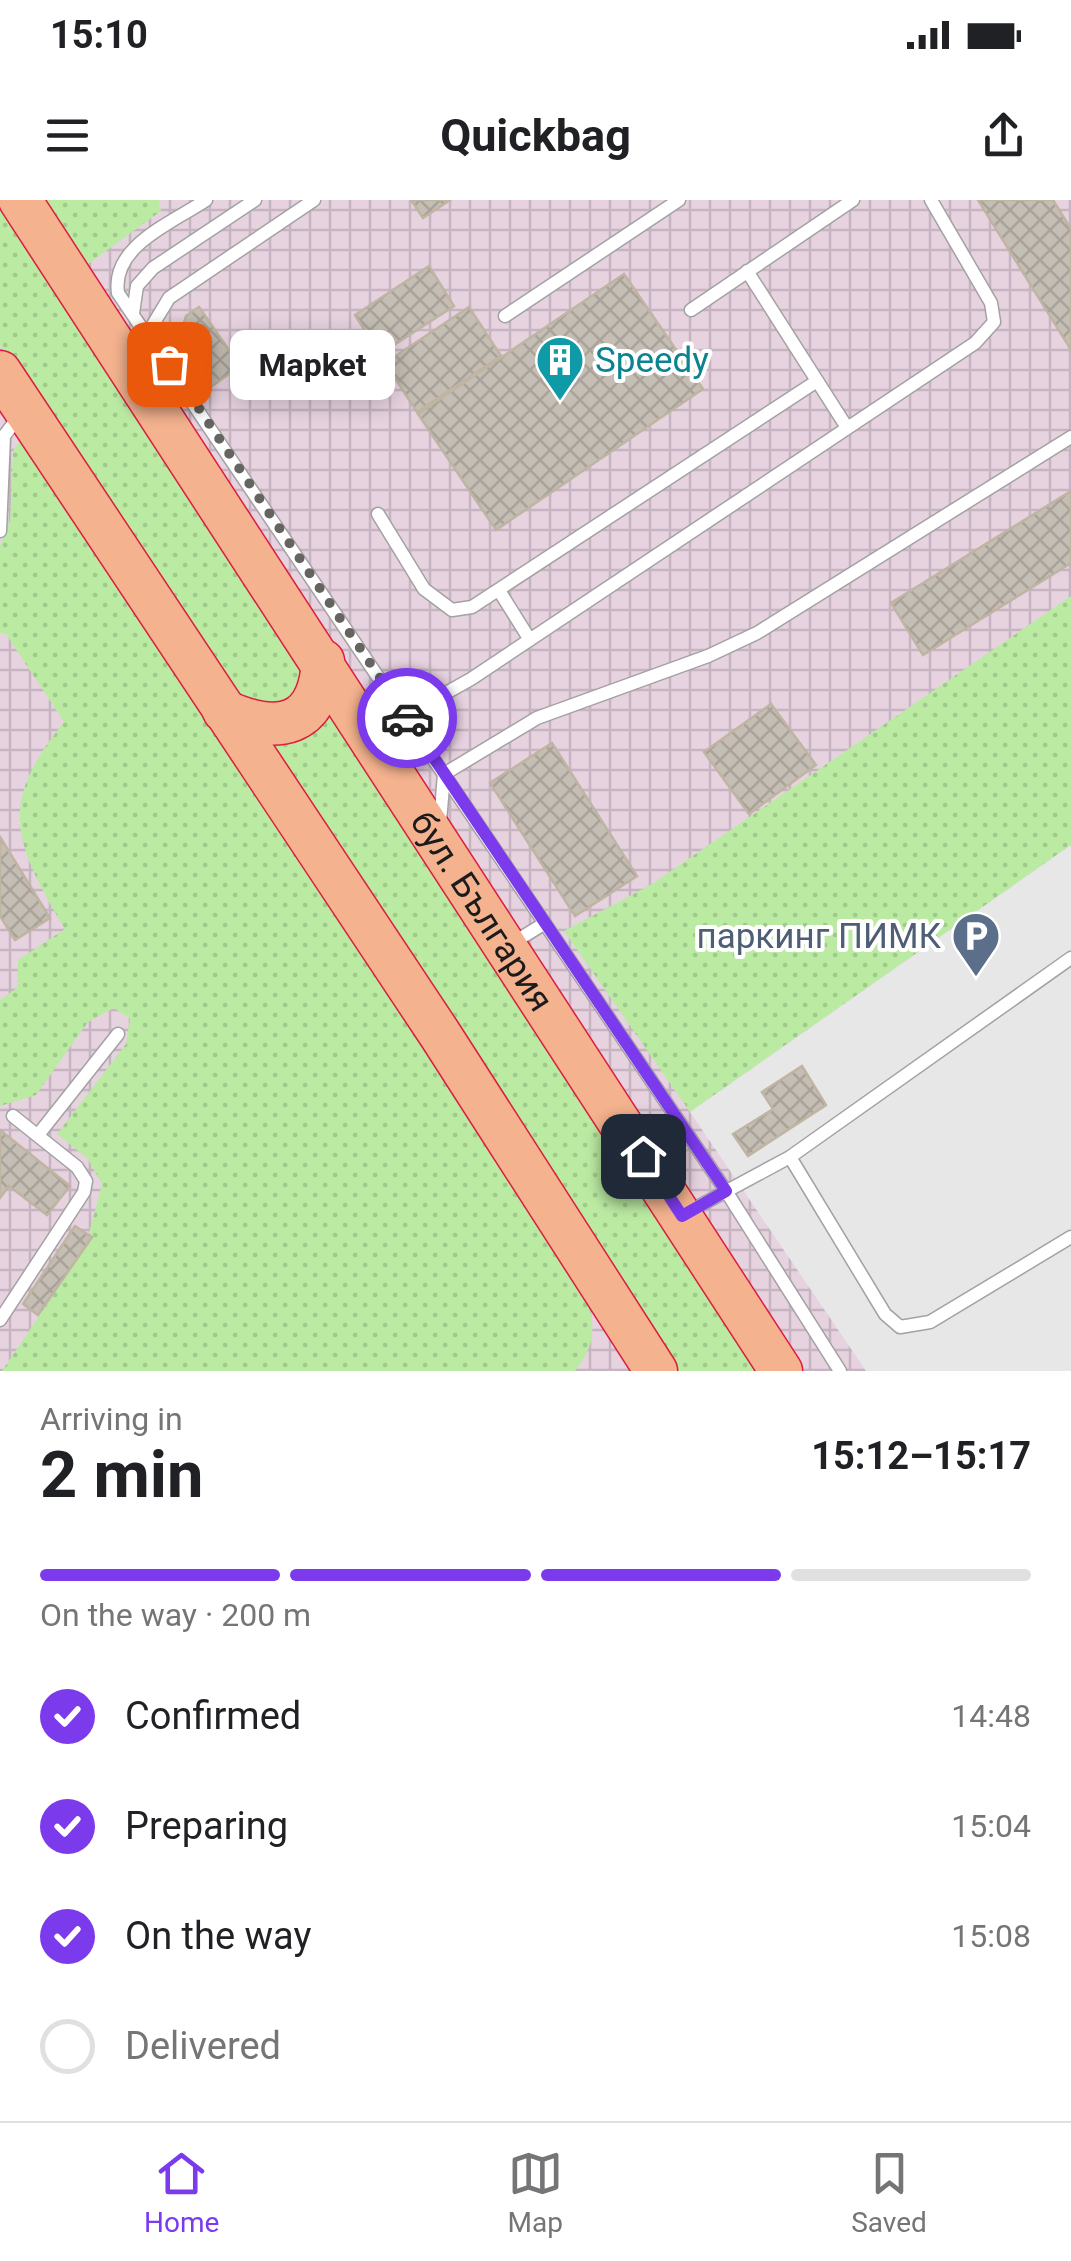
<!DOCTYPE html>
<html lang="en">
<head>
<meta charset="utf-8">
<style>
  :root { --surface:#fff; --page:#f2f2f2; --text:#202124; --muted:#757577; --line:#e0e0e0; --accent:#7c3aed }
  body { margin:0; font-family:Roboto,sans-serif; background:var(--page); color:var(--text); height:100vh; display:flex; flex-direction:column; font-size:38px; white-space:nowrap }
  * { box-sizing:border-box; margin:0 }
  p { font-size:32px; color:var(--muted) }
  .icon { flex:none; width:55px; height:55px; fill:none; stroke:currentColor; stroke-width:2; stroke-linecap:round; stroke-linejoin:round }
  .map { position:relative; height:1171px; overflow:hidden }
  .side { display:flex; flex-direction:column; background:var(--surface); flex:1 }
  .side>* { flex:none }
  .pin { position:absolute; display:grid; place-items:center; width:85px; height:85px; color:#fff; margin:-42px; border-radius:20px; box-shadow:0 5px 15px #0006 }
  .courier { position:absolute; display:grid; place-items:center; width:100px; height:100px; margin:-50px; border:8px solid #7c3aed; border-radius:50%; background:#fff; color:#222; box-shadow:0 2px 12px #0007 }
  .bubble { position:absolute; height:70px; border-radius:15px; background:var(--surface); box-shadow:0 5px 25px #0003; font-size:32px; font-weight:700; line-height:70px; text-align:center }
  .summary em { font-style:normal; font-weight:700 }
  .summary div { display:flex; flex-direction:column-reverse }
  .summary { display:flex; align-items:center; justify-content:space-between; height:170px; padding:0 40px }
  h1 { font-size:65px; font-weight:700; line-height:75px }
  .bar { display:grid; grid-template-columns:repeat(4,1fr); gap:15px 10px; align-content:center; height:120px; padding:0 40px }
  .bar i { height:12px; border-radius:8px; background:var(--line) }
  .bar .active { background:var(--accent) }
  .bar p { grid-column:span 4 }
  ol { padding:0 40px; list-style:none }
  li { display:flex; align-items:center; gap:30px; height:110px }
  li p { margin-inline-start:auto }
  li .icon { padding:10px; border-radius:50%; background:var(--accent); color:#fff; stroke-width:4 }
  li:last-child { color:var(--muted) }
  li i { width:55px; height:55px; border:5px solid var(--line); border-radius:50% }
  .status { display:flex; justify-content:space-between; align-items:center; height:70px; padding:0 50px; background:var(--surface); direction:ltr }
  .status svg { height:28px; fill:currentColor }
  header { display:flex; justify-content:space-between; align-items:center; height:130px; padding:0 40px; background:var(--surface); font-size:45px; font-weight:700 }
  .menu { display:flex; justify-content:space-around; align-items:center; height:140px; border-top:2px solid var(--line); background:var(--surface); font-size:28px; color:var(--muted) }
  .menu a { display:grid; justify-items:center; gap:5px }
  .menu .active { color:var(--accent) }
  .map>svg:first-child { display:block }
  .industrial { fill:url(#industrial-grid) }
  .grass { fill:url(#grass-dots) }
  .parking { fill:#e7e7e7 }
  .building { fill:url(#building-cross-hatch); stroke:#c0b4a2; stroke-width:2.5 }
  .lines { fill:none; stroke-linecap:round; stroke-linejoin:round }
  .service-casing { stroke:#a2a2a2; stroke-width:15 }
  .trunk-casing { stroke:#dd1c40; stroke-width:45 }
  .service { stroke:#fff; stroke-width:12 }
  .trunk { stroke:#f4b28e; stroke-width:42 }
  .done { stroke:#656460; stroke-width:10; stroke-dasharray:0 18 }
  .route { stroke:#7c3aed; stroke-width:12 }
  .labels { text-anchor:middle; dominant-baseline:central; stroke-width:8; stroke-linejoin:round; paint-order:stroke }
  .culture-label { font-size:35px; fill:#0d838f; stroke:#fff; text-anchor:start }
  .street-label { font-size:35px; fill:#1b1b1b; stroke:#fff }
  .service-label { font-size:35px; fill:#4e5e75; stroke:#fff; text-anchor:end }
</style>
</head>
<body>
<div class="status"><b>15:10</b><svg viewBox="0 0 49 12"><path d="M0 12V9h3v3zM5 12V6h3v6zM10 12V3h3v9zM15 12V0h3v12zM26 1h20v11H26zM47 4h2v5h-2z"/></svg></div>
<header><svg class="icon" aria-label="menu" viewBox="0 0 24 24"><path d="M4 6h16M4 12h16M4 18h16"/></svg>Quickbag<svg class="icon" aria-label="share" viewBox="0 0 24 24"><path d="M12 15V3M7 8l5-5 5 5M5 13v7h14v-7"/></svg></header>
<div class="map">
<svg width="1071" height="1171" viewBox="0 0 1071 1171">
  <defs>
    <pattern id="industrial-grid" width="8" height="8" patternUnits="userSpaceOnUse" patternTransform="scale(2.5)"><rect width="8" height="8" fill="#e7d2e0"/><path d="M0 4h8M4 0v8" fill="none" stroke="#c6b4c0"/></pattern>
    <pattern id="grass-dots" width="8" height="8" patternUnits="userSpaceOnUse" patternTransform="scale(2.5)"><rect width="8" height="8" fill="#bbeba3"/><path d="M2 2h.1M6 6h.1" fill="none" stroke="#a0c98c" stroke-width="1.8" stroke-linecap="round"/></pattern>
    <pattern id="building-cross-hatch" width="8" height="8" patternUnits="userSpaceOnUse" patternTransform="scale(2.5)"><rect width="8" height="8" fill="#c5beb4"/><path d="M0 0l8 8M0 8l8-8" fill="none" stroke="#a9a39a"/></pattern>
  </defs>
  <rect width="100%" height="100%" fill="#eeebe0"/>
  <path class="industrial" d="M0,0H1071V1171H0Z"/>
  <path class="grass" d="M46,0H159L161,11L88,64Z
    M0,10L293,452L303,474L302,493L274,515L223,487L0,145Z
    M19,242L31,244L585,1096C597,1127 595,1145 575,1171H2L85,1048L102,984L87,958L57,934L126,844L130,819L114,808L88,822L36,895L0,906V800L17,788L18,760L65,729C10,638 0,601 64,522L6,434L0,433V346L10,321L13,251Z
    M1071,396V645L690,912L564,731L652,684Z
    M328,507L767,1171H671L272,552L275,539Z"/>
  <path class="parking" d="M1071,645V1171H866L690,912Z"/>
  <path class="building" d="M411,0H450L423,18Z
    M978,0H1053L1071,29V150Z
    M429,66L454,106L380,154L355,115Z
    M624,74L703,189L496,330L418,214Z
    M199,107L240,166L211,187L180,136L186,116Z
    M469,107L501,156L417,212L385,163Z
    M1071,291V363L923,455L891,403Z
    M771,504L816,565L749,614L704,552Z
    M552,543L637,676L575,716L490,583Z
    M0,637L50,718L15,740L0,716Z
    M802,866L826,905L748,956L733,934L773,909L762,892Z
    M0,930L70,986L47,1015L9,986L0,998Z
    M75,1026L92,1037L38,1115L23,1104Z"/>
  <g class="lines">
    <g class="service-casing">
      <path id="service" d="M206,0C172,23 111,46 118,93L726,991L840,1171
        M747,71L846,226
        M691,110L853,0
        M133,113L137,86L153,68L255,0
        M505,116L679,0
        M148,133L169,98L314,0
        M378,314L424,389L452,410L472,407L817,181
        M0,331L4,236L20,215
        M500,392L530,440
        M373,534L471,479L975,143L994,122L991,103L931,0
        M440,622L444,574L537,518L708,456L757,433L1071,237
        M511,744L542,725
        M38,935L118,834
        M790,957L885,1114L900,1127L930,1122L1071,1037
        M686,1013L790,957L1071,758
        M0,1120L84,992L86,981L77,967L13,916"/>
    </g>
    <g class="trunk-casing">
      <g id="trunk">
        <path id="s1" d="M20,0L781,1171"/>
        <path d="M0,172L441,836L656,1171"/>
        <path d="M224,511C278,535 319,528 323,461"/>
      </g>
    </g>
    <use href="#service" class="service"/>
    <use href="#trunk" class="trunk"/>
  </g>
  <g class="lines">
    <path class="done" d="M169,164L407,518"/>
    <path class="route" d="M407,518L726,991L682,1016L643,956"/>
  </g>
  <defs>
    <g id="building-pin" transform="scale(2.5)"><path d="M0 17L-7.5 6A9.5 9.5 0 1 1 7.5 6Z" fill="#0f9aa8" stroke="#fff"/><path d="M-4-6H4V6H1V3H-1V6H-4ZM-2.5-4.3h1.7v1.8h-1.7ZM.8-4.3h1.7v1.8H.8ZM-2.5-1h1.7V.8h-1.7ZM.8-1h1.7V.8H.8Z" fill="#fff"/></g>
    <g id="parking-pin" transform="scale(2.5)"><path d="M0 17L-7.5 6A9.5 9.5 0 1 1 7.5 6Z" fill="#5c6f8a" stroke="#fff"/><path d="M-3.5-5.5H1a3.5 3.5 0 0 1 0 7H-1V5.5H-3.5ZM-1-3.4V-.6H.8a1.4 1.4 0 0 0 0-2.8Z" fill="#fff"/></g>
  </defs>
  <g fill-rule="evenodd">
    <use href="#building-pin" x="560" y="160"/>
    <use href="#parking-pin" x="976" y="736"/>
  </g>
  <g class="labels">
    <g class="culture-label">
      <text x="595" y="160">Speedy</text>
    </g>
    <g class="street-label">
      <text stroke="none"><textPath href="#s1" startOffset="848">бул. България</textPath></text>
    </g>
    <g class="service-label">
      <text x="941" y="736">паркинг ПИМК</text>
    </g>
  </g>
</svg>
<div class="pin" style="left:169px;top:164px;background:#ea580c"><svg class="icon" aria-label="bag" viewBox="0 0 24 24"><path d="M5 8h14l-1 12H6zM9 8a3 3 0 0 1 6 0"/></svg></div>
<div class="pin" style="left:643px;top:956px;background:#1f2937"><svg class="icon" aria-label="home" viewBox="0 0 24 24"><path d="M3 11l9-7 9 7M6 9v11h12V9"/></svg></div>
<div class="courier" style="left:407px;top:518px"><svg class="icon" aria-label="car" viewBox="0 0 24 24"><path d="M5 17H2v-5l4-1 3-4h7l3 4 3 1v5h-3M9 17h6M6 11h13"/><circle cx="7" cy="17" r="2"/><circle cx="17" cy="17" r="2"/></svg></div>
<div class="bubble" style="left:230px;top:130px;width:165px">Mapket</div>
</div>
<section class="side">
<div class="summary"><div><h1>2 min</h1><p>Arriving in</p></div><em>15:12–15:17</em></div>
<div class="bar"><i class="active"></i><i class="active"></i><i class="active"></i><i></i><p>On the way · 200 m</p></div>
<ol>
<li><svg class="icon" aria-label="check" viewBox="0 0 24 24"><path d="M5 12l5 5 9-10"/></svg>Confirmed<p>14:48</p></li>
<li><svg class="icon" aria-label="check" viewBox="0 0 24 24"><path d="M5 12l5 5 9-10"/></svg>Preparing<p>15:04</p></li>
<li><svg class="icon" aria-label="check" viewBox="0 0 24 24"><path d="M5 12l5 5 9-10"/></svg>On the way<p>15:08</p></li>
<li><i></i>Delivered</li>
</ol>
</section>
<nav class="menu">
<a class="active"><svg class="icon" aria-label="home" viewBox="0 0 24 24"><path d="M3 11l9-7 9 7M6 9v11h12V9"/></svg>Home</a>
<a><svg class="icon" aria-label="map" viewBox="0 0 24 24"><path d="M3 6l6-2 6 2 6-2v14l-6 2-6-2-6 2zM9 4v14M15 6v14"/></svg>Map</a>
<a><svg class="icon" aria-label="saved" viewBox="0 0 24 24"><path d="M7 4h10v16l-5-4-5 4z"/></svg>Saved</a>
</nav>
</body>
</html>
